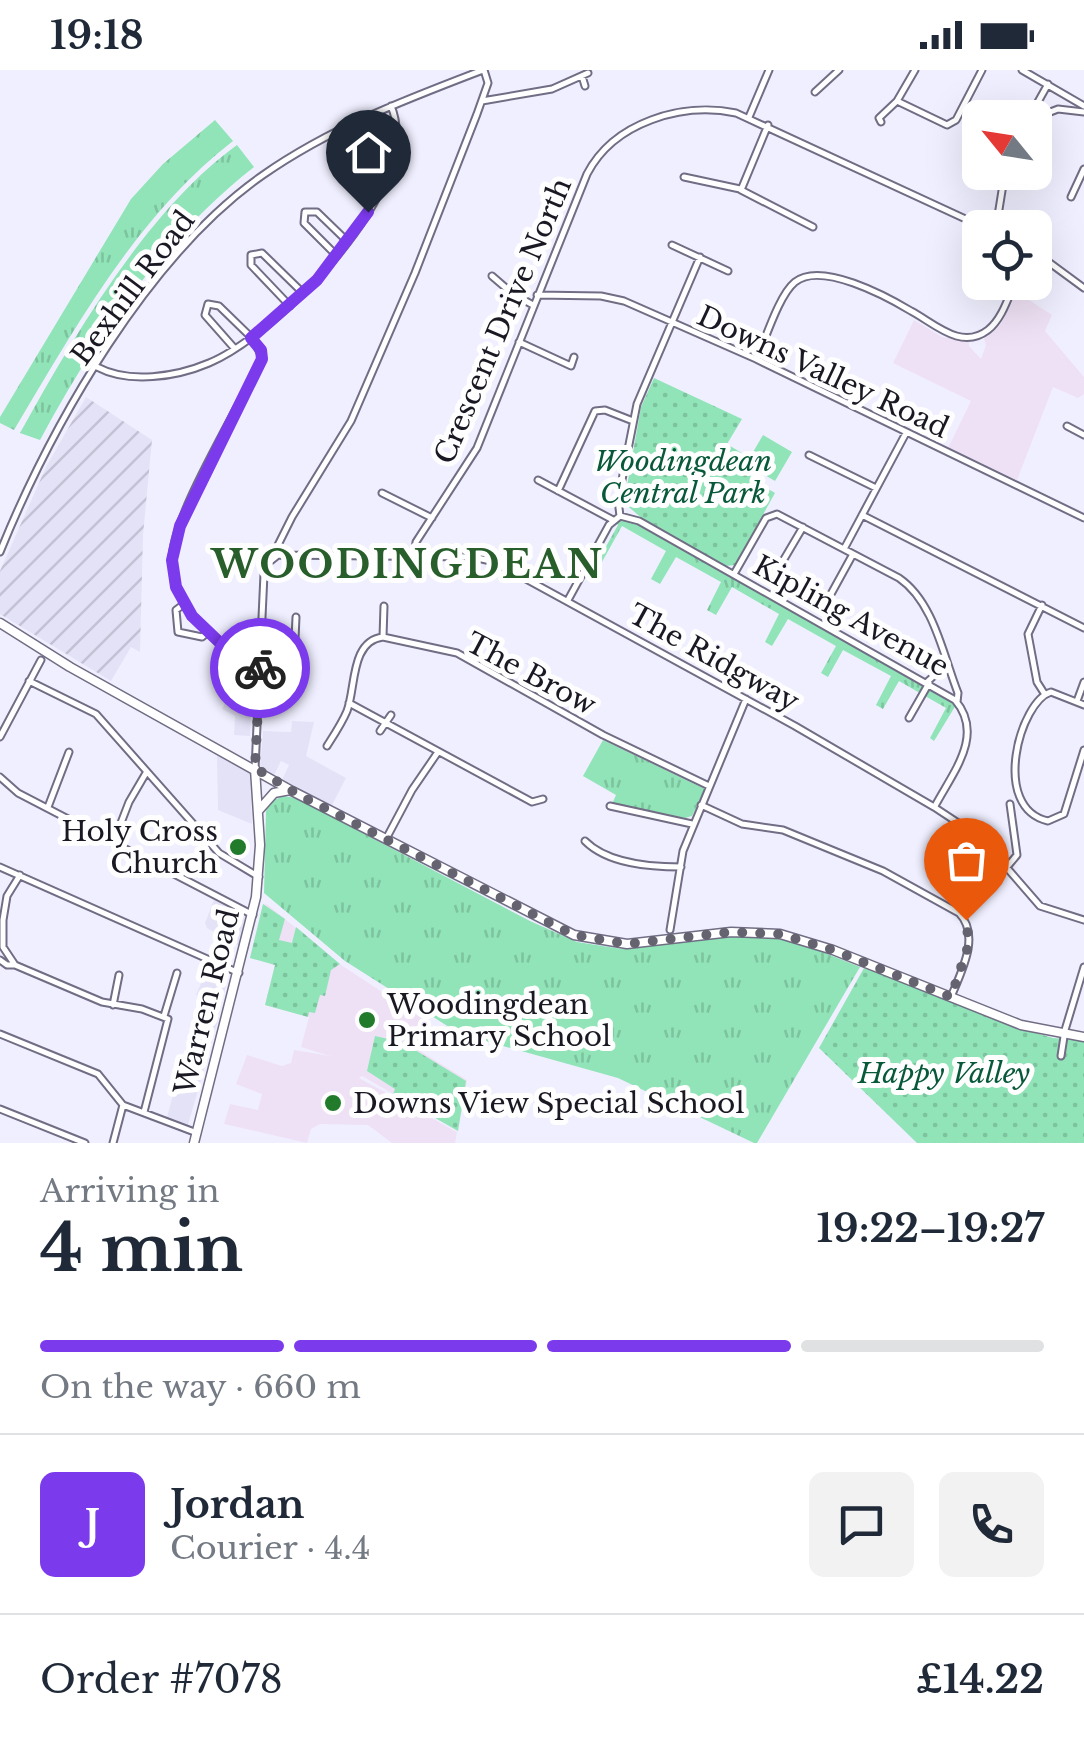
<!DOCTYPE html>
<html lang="en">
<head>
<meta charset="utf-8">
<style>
  :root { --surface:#fff; --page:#f2f2f3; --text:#1f2937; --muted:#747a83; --line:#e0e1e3; --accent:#7c3aed }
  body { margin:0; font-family:"Libre Baskerville",serif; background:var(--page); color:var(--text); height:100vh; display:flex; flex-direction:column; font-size:38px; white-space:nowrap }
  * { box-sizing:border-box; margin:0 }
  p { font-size:32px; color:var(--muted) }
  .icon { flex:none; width:55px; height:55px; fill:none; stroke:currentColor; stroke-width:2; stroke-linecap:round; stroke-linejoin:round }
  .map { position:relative; height:1073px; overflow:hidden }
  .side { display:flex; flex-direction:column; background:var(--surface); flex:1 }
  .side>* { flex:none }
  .needle { width:65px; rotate:300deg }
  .controls { position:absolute; left:962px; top:30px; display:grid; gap:20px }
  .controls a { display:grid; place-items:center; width:90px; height:90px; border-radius:15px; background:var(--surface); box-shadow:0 10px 40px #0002; font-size:50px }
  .pin { position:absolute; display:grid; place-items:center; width:85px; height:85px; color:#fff; margin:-102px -42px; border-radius:50% 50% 50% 0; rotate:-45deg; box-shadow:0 0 10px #0007 }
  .pin .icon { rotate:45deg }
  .courier { position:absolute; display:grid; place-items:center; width:100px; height:100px; margin:-50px; border:8px solid #7c3aed; border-radius:50%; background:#fff; color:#222; box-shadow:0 2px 12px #0007 }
  .summary em { font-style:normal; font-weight:700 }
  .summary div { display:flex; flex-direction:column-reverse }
  .summary { display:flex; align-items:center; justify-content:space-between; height:170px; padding:0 40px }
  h1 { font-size:65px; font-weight:700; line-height:75px }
  .bar { display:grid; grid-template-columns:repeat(4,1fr); gap:15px 10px; align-content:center; height:120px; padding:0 40px }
  .bar i { height:12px; border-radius:8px; background:var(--line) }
  .bar .on { background:var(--accent) }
  .bar p { grid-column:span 4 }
  .line { display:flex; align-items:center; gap:25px; padding:0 40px; border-top:2px solid var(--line) }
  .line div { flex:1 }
  .round { display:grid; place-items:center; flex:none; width:105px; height:105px; border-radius:15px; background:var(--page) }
  .status { display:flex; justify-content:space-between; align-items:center; height:70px; padding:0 50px; background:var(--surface); direction:ltr }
  .status svg { height:28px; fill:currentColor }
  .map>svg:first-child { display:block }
  .built { fill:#e4e2f7 }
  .industrial { fill:url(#industrial-furrows) }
  .education { fill:#efe1f5 }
  .grass { fill:url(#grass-tufts) }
  .park { fill:url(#park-dots) }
  .pitch { fill:#90e4b8 }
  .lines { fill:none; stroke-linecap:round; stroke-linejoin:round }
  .street-casing { stroke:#706d84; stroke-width:9 }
  .secondary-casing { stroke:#706d84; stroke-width:11 }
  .street { stroke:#fff; stroke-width:5 }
  .secondary { stroke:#fff; stroke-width:8 }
  .done { stroke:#65636f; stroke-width:10; stroke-dasharray:0 18 }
  .route { stroke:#7c3aed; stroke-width:12 }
  .poi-dot { fill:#217b2b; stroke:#fefefe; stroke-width:4 }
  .labels { text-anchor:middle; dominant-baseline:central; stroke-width:10; stroke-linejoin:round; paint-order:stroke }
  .street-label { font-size:28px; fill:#1a1822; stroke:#fefefe }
  .park-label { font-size:28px; font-style:italic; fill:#07593a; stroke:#fefefe }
  .poi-label { font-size:28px; fill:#1a1822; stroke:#fefefe; text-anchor:start }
  .district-label { font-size:38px; font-weight:bold; letter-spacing:2.5px; fill:#285e2b; stroke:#fefefe }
</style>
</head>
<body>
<div class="status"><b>19:18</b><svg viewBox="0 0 49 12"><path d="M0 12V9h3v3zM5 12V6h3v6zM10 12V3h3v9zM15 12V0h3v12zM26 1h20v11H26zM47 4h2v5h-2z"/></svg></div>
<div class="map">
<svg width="1084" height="1073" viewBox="0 0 1084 1073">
  <defs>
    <pattern id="industrial-furrows" width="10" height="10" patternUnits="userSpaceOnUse" patternTransform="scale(2.5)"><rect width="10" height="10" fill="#e4e2f7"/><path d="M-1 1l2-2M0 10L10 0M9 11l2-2" fill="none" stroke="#c3c1d3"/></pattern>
    <pattern id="grass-tufts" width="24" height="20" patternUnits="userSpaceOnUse" patternTransform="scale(2.5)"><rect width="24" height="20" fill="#90e4b8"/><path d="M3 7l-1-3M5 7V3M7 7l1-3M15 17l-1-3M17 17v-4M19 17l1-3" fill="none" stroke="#7cc39e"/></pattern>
    <pattern id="park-dots" width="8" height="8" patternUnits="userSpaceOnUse" patternTransform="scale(2.5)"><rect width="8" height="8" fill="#90e4b8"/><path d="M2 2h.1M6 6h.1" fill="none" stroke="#7cc39e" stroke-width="1.8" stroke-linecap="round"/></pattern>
  </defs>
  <rect width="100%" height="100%" fill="#f0efff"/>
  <path class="built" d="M234,587L242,595L253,597L250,666L234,665L235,646L222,639L229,626L220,621L228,608L232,609Z
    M292,651L314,652L306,686L346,708L331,737L282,710L289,695L281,691L274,705L260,698L263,661L291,662Z
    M217,684L250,703L252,754L218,740Z
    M214,830L246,847L239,876L207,858L205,853Z
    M209,895L228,907L219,944L199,938L219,947L188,1055L167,1047L200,927L196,925Z"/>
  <path class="industrial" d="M86,327L152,370L143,465L140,582L131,577L111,611L0,544V501L46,397Z"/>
  <path class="education" d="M1017,222L1052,245L1045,261L1084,307V324L1078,328L1053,317L1017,410L948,378L971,331L893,293L914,250L942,267L969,271V276L981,289L986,275L984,269L1001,254Z
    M263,834L268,835L341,895L431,954L417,979L467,1010L458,1061L362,1006L359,1008L457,1062L455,1073H392L368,1055L320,1054L311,1059L307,1073L224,1054L230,1034L258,1040L262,1024L236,1014L247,985L282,996L291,993L294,980L330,986L301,977L309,947L265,935L275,895L250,888Z"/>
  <path class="grass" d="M215,50L233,71C137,145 75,258 14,360L0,353V347L131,129L163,94Z
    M237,75L254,97C162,169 95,268 40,370L20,363C74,266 146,141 237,75Z
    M622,450L631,451L948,628L956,635L934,671L930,668L946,638L899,611L883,639L876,635L891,606L843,580L828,607L821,603L836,576L788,549L772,576L765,572L779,544L732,517L716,545L707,540L721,512L676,487L660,514L651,509L666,481L622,456L593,508L589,507L618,455L616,453Z
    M603,670L705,719L692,746L685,748L612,734L616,725L583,706Z
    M283,726L296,728L530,851L577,872L622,879L717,867L769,866L790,869L860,897L757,1073H754L618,1008L460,964L345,891L264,823L266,741L272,731Z"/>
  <path class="park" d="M654,308L742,349L727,374L745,385C741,405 759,413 775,423L735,495L726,496L644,450L624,433L641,337Z
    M263,834L285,849L279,870L292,873L296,857L340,894L331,900L325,926L320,925L315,943L309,942L308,947L265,935L275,895L250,888Z
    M864,898L1029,961L1053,968L1084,970V1073H917L819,978Z
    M375,966L402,972L466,1011L458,1061L393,1024L395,1019L367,1001Z"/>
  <path class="pitch" d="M763,365L792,382L775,411L746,394Z"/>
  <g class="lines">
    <g class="street-casing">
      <path id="street" d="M915,0L897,31L947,55L956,50L982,0
        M1022,0L1084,36
        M582,6L585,16
        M815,22L839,0
        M482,31L552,19L588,3
        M749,47L769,0
        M1029,48L1048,14
        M1035,48L1058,39L1084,42
        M881,52L879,48L897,31
        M768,55L741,120L813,157
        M684,107L740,119
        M1071,127L1084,99
        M996,158L1005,102
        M672,175L728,201
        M1035,182L1084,218
        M337,186L304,153L305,142H317L348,172
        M492,206L513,224L533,235
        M537,225L601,226L624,231L756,289L1084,448
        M290,236L251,195V185L262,183L303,223
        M519,272L571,296L574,287
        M235,279L205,245L208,234L219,236L253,269L262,287C242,335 171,445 172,491C173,521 188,544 210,564C226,578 238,595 260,595
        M757,288C766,268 779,225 795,212C821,191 886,226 911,241C934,253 961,281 988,260C1002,249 1008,228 1015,212
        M97,297C129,314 176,307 209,293C276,265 426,117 391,36
        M1067,356L1084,365
        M809,385L876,418
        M538,410L613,450
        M558,421L595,341L605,340L633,351
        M382,423L432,448
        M862,445L1084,558
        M620,446L639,451L955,630C985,665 953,702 935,736
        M620,446L618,430L637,334L700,187
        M844,479L906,363
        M0,482C52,354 148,185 263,105C330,58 407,29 483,0
        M278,485L473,487L495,492L795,656L934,737L981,768L1040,836L1084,850
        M278,485V475L292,447L351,351L415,203L477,44L488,13L484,0
        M414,487L416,472L477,378L587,104C614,52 682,32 736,43L985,158
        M777,501L803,457
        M734,504L766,448L777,444L899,508C934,532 943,585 958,623L957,632
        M831,524L853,484
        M568,530L609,455L620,446
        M184,534L176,540L178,562L202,567L208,562
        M1042,535L1028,564L1037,612L1044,623
        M263,563L295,564
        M383,567L384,536
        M294,591L296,547
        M29,611L96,644L219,783L259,807
        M927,612L947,594
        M1077,631L1084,612
        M349,633L532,732L543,729
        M1084,635L1051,622C1020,631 990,738 1048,751L1064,744L1084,680
        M909,648L929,613
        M380,661L391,645
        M0,667L41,590
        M327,676C334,665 342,653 347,641C356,618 350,571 383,567L457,583L603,665L709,716
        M255,699L264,504L268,493L278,485
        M0,707L18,723L253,845
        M701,735L742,754L783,760L883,801L959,843C981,866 961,902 951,927
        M610,736L692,754
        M48,737L69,682
        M386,769L412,720L438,682
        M114,771L129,732L146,703
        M585,771C608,794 650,797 681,797
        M0,797L239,903
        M1007,797L1017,785L1010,734
        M20,805L7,826L3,850V877L15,895L102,932L142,939L168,949L144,1042
        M670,860L683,781L746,629
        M0,890L7,895H15
        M113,935L119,905
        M164,946L177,903
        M0,964L98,1004L123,1035L197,1063
        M1061,986L1065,960L1084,897
        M0,1039L85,1073
        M113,1073L123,1035"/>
    </g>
    <g class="secondary-casing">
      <path id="secondary" d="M0,553L70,597L292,721L574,865L627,874L731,862L780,864L833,880L1021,955L1084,967
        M258,741L274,723L290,720
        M194,1073L256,827L260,775L255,699"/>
    </g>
    <use href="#street" class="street"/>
    <use href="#secondary" class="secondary"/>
  </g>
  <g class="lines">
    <path class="done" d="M260,598L255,698L299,725L574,865L627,874L731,862L780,864L833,880L951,927L969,874L966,850"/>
    <path class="route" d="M260,598V594L239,591L192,546L176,517L172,490L180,456L262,289L261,280L251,268L317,210L368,142"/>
  </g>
  <g class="poi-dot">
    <circle cx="238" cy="777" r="10"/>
    <circle cx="367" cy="950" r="10"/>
    <circle cx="333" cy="1033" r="10"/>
  </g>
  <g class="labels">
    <g class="street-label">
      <text transform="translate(133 218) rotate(-53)">Bexhill Road</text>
      <text transform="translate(503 251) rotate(-67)">Crescent Drive North</text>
      <text transform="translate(823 302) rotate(25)">Downs Valley Road</text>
      <text transform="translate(851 546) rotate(29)">Kipling Avenue</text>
      <text transform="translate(714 588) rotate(29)">The Ridgway</text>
      <text transform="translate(531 604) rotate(28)">The Brow</text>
      <text transform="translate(207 932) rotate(-76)">Warren Road</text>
    </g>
    <g class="park-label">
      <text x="683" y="391">Woodingdean<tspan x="683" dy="32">Central Park</tspan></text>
      <text x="944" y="1003">Happy Valley</text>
    </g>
    <g class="poi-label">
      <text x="218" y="761" text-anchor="end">Holy Cross<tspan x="218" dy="32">Church</tspan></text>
      <text x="387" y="934">Woodingdean<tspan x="387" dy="32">Primary School</tspan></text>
      <text x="353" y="1033">Downs View Special School</text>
    </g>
    <g class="district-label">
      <text x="408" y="494">WOODINGDEAN</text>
    </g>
  </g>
</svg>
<div class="controls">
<a><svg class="needle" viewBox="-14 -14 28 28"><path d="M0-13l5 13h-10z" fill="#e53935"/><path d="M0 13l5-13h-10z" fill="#747a83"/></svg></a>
<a><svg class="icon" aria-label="locate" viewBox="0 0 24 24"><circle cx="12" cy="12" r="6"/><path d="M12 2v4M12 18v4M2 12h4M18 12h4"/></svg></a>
</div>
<div class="pin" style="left:966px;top:850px;background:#ea580c"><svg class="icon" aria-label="bag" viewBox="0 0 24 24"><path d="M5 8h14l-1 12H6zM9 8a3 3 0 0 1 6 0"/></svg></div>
<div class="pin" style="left:368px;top:142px;background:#1f2937"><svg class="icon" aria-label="home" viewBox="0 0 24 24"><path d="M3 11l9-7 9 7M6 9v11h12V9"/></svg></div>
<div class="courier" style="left:260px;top:598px"><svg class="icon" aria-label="bike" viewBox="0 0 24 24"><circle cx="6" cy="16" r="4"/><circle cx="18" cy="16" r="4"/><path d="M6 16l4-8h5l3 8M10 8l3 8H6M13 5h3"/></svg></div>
</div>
<section class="side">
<div class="summary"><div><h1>4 min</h1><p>Arriving in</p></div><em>19:22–19:27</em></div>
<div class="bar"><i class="on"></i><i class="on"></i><i class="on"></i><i></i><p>On the way · 660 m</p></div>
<div class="line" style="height:180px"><b class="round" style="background:var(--accent);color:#fff">J</b><div><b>Jordan</b><p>Courier · 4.4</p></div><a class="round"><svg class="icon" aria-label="chat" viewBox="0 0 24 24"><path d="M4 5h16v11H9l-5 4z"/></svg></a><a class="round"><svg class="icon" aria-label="phone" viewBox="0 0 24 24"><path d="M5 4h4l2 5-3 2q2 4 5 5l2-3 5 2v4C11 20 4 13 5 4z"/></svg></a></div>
<div class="line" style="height:130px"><div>Order #7078</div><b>£14.22</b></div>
</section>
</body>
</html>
